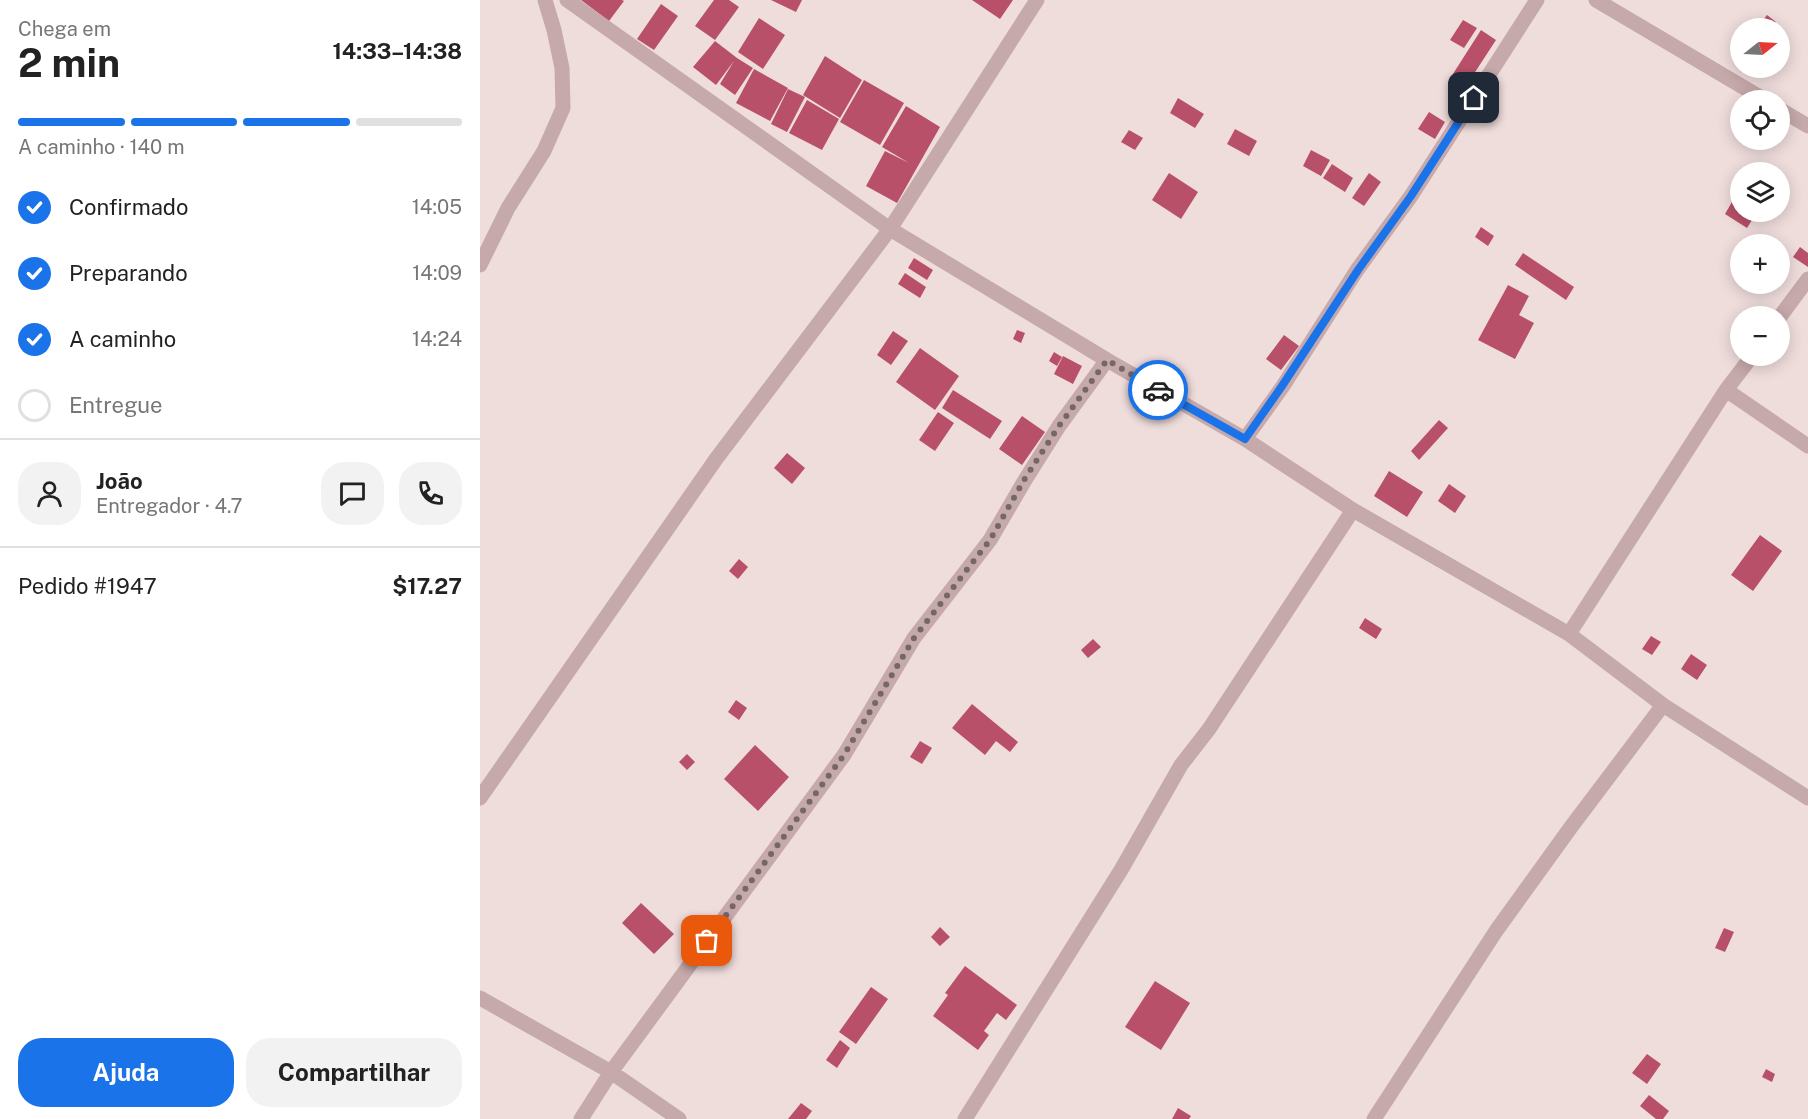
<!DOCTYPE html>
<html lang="pt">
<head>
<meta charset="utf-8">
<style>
  :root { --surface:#fff; --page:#f2f2f2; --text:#222; --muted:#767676; --line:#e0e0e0; --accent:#1a73e8 }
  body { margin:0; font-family:"Public Sans",sans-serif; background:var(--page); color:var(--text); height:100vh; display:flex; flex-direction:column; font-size:22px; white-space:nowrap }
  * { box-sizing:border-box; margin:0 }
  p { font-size:20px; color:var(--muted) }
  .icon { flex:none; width:33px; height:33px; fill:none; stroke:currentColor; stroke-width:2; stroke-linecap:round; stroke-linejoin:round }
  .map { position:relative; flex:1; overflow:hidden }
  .drawer { display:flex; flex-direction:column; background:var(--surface); width:480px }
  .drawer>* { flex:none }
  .needle { width:39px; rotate:72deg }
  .fabs { position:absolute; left:1250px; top:18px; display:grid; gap:12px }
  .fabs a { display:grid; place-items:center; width:60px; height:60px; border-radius:50%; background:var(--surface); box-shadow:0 3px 15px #0003; font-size:30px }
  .pin { position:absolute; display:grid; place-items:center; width:51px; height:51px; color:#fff; margin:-26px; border-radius:12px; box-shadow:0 3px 9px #0006 }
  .courier { position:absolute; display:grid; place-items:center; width:60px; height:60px; margin:-30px; border:4px solid #1a73e8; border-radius:50%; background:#fff; color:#222; box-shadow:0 2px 8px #0007 }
  .head em { font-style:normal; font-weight:700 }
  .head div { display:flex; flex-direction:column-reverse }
  .head { display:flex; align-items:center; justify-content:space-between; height:102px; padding:0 18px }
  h1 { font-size:39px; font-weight:700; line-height:45px }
  .bar { display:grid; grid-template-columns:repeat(4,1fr); gap:9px 6px; align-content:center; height:72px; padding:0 18px }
  .bar i { height:8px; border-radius:4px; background:var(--line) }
  .bar .current { background:var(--accent) }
  .bar p { grid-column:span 4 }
  .line { display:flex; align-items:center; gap:15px; padding:0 18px; border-top:2px solid var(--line) }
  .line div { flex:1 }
  .round { display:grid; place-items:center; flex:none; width:63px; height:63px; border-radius:24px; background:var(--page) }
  ol { padding:0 18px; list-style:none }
  li { display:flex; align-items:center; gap:18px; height:66px }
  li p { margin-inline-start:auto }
  li .icon { padding:6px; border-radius:50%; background:var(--accent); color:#fff; stroke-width:4 }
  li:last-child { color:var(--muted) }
  li i { width:33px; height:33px; border:3px solid var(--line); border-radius:50% }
  .primary-button { display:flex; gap:12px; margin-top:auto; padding:12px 18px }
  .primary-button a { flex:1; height:69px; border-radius:24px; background:var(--accent); color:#fff; font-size:24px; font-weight:700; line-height:69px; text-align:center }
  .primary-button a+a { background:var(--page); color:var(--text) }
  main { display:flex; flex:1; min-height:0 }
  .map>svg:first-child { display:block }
  .building { fill:#b95069 }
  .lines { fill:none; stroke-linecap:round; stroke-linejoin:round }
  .street { stroke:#c6a9aa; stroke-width:15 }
  .done { stroke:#756768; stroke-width:6; stroke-dasharray:0 10.8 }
  .route { stroke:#1a73e8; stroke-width:8 }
</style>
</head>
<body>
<main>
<section class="drawer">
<div class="head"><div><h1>2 min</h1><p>Chega em</p></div><em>14:33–14:38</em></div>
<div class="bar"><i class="current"></i><i class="current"></i><i class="current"></i><i></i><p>A caminho · 140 m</p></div>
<ol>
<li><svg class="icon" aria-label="check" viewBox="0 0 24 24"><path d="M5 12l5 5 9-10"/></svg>Confirmado<p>14:05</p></li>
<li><svg class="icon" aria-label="check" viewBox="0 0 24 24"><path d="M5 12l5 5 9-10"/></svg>Preparando<p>14:09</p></li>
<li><svg class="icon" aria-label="check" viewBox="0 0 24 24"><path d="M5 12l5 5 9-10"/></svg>A caminho<p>14:24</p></li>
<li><i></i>Entregue</li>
</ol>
<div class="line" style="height:108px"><a class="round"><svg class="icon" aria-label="person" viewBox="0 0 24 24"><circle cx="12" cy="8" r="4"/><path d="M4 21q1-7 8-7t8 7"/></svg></a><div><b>João</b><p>Entregador · 4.7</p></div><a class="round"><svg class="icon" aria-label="chat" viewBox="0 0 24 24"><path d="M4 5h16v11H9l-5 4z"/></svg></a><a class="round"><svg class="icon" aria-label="phone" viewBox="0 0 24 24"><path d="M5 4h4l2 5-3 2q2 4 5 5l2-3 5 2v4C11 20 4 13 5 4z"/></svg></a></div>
<div class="line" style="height:78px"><div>Pedido #1947</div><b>$17.27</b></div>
<div class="primary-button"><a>Ajuda</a><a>Compartilhar</a></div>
</section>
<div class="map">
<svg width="1328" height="1119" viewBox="0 0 1328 1119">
  <rect width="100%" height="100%" fill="#efdddc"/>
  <path class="building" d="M101,0H142L144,1L129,21Z
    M234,0H249L259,7L235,40L215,26Z
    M291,0H322L316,12Z
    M492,0H533L520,19Z
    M181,4L198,16L174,50L157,39Z
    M1287,15L1296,22L1291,28H1277Z
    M279,18L305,35L283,69L258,52Z
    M983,20L997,28L984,48L970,40Z
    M1001,30L1016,40L986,86L971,77Z
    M235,41L257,58L273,68L255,95L240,84L254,61L236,85L213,67Z
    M345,56L382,80L360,118L323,95Z
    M274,69L308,88L290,121L256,103Z
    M384,80L424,103L400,145L360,122Z
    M308,89L325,97L307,132L291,124Z
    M698,98L724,114L715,128L690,113Z
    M327,100L359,119L342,150L309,133Z
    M426,106L460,127L417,203L386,186L405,151L429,163L402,147Z
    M949,112L965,122L955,139L938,129Z
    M755,129L777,141L769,156L747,144Z
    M649,130L663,138L655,150L641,142Z
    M831,150L850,160L841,176L823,166Z
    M852,164L873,178L865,192L843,178Z
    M689,173L718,192L701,219L672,200Z
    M889,173L901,182L884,206L872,198Z
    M1256,195L1260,198V212H1277L1267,228L1245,214Z
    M1001,227L1014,236L1008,246L995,237Z
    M1320,247L1328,253V267L1313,257Z
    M1043,253L1094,287L1086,300L1035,265Z
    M434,258L453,270L447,280L428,268Z
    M425,273L446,287L440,298L418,284Z
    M1028,285L1049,296L1039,315L1054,323L1035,359L998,340Z
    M537,330L545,333L541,343L533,339Z
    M413,331L428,341L411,365L397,355Z
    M804,335L819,346L801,370L786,359Z
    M440,348L479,376L455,410L416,382Z
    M574,352L582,357L577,366L569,361Z
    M583,356L602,366L593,384L574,374Z
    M473,390L522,421L510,439L462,408Z
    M458,412L474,423L455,451L439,440Z
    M542,416L565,432L542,465L519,449Z
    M959,420L968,428L939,460L931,451Z
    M307,453L325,468L312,484L294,468Z
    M909,471L943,492L927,517L894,496Z
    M969,484L986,496L975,513L958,501Z
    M1280,535L1302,551L1273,591L1251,575Z
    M259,559L268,567L258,579L249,571Z
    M885,618L902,629L896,639L879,628Z
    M1171,636L1181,642L1172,655L1162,649Z
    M613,639L621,647L608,658L601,650Z
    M1211,654L1227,665L1217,680L1201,669Z
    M256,700L267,708L259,720L248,712Z
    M492,704L538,742L530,752L516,741L505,755L472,728Z
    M440,741L452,748L442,764L430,757Z
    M275,745L309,777L278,811L244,779Z
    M207,754L215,762L207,770L199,762Z
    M161,903L194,934L174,954L142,923Z
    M460,927L470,937L460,946L451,937Z
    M1244,928L1254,932L1245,952L1235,948Z
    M485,966L537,1005L526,1020L517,1013L504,1031L509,1035L498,1050L453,1016L468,995L465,993Z
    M675,981L710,1003L681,1050L645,1027Z
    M391,987L408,999L376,1044L359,1032Z
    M360,1040L370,1048L357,1068L346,1060Z
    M1167,1054L1181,1064L1167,1084L1152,1073Z
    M1286,1069L1295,1074L1292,1082L1282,1077Z
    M1169,1095L1189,1111L1183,1119H1176L1160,1106Z
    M321,1103L332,1111L326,1119H308Z
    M698,1108L711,1116L709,1119H692Z"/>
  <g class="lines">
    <path class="street" d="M87,0L410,229L627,360L765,439L873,510L1089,634L1183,705L1328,798
      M1116,0L1285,100
      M1299,109L1328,126
      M0,265L28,208L64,151L83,108L82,68L74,30L65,0
      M1299,318L1328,279
      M1246,390L1328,446
      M765,439L803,386L877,270L931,196L1057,0
      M1089,634L1246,390L1272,356
      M0,798L236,459L410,229L557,0
      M0,998L131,1072L199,1119
      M101,1119L131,1072L364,755L434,638L510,540L545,480L579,426L627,360
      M485,1119L641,870L701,765L729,729L873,510
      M894,1119L1016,931L1091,827L1183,705"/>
  </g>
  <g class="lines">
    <path class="done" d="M227,941L364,755L434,638L510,540L544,480L579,426L627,360L678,390"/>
    <path class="route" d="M678,390L765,439L802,386L878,270L931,196L994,98"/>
  </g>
</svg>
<div class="fabs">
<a><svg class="needle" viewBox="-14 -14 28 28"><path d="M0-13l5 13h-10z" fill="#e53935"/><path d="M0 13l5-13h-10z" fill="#767676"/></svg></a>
<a><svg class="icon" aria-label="locate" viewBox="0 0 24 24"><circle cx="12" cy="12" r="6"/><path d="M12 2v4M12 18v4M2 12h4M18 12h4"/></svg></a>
<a><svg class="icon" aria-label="layers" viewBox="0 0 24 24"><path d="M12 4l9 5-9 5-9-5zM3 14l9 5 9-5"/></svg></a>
<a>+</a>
<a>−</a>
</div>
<div class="pin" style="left:227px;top:941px;background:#ea580c"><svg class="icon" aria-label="bag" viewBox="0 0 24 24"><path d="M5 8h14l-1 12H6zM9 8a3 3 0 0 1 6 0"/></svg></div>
<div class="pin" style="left:994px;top:98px;background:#1f2937"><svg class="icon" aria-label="home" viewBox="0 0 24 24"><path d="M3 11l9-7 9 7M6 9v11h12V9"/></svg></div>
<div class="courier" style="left:678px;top:390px"><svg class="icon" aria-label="car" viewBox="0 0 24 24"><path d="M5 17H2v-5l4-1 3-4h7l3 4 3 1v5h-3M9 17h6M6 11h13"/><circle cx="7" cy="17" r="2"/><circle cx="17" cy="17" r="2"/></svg></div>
</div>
</main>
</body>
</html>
